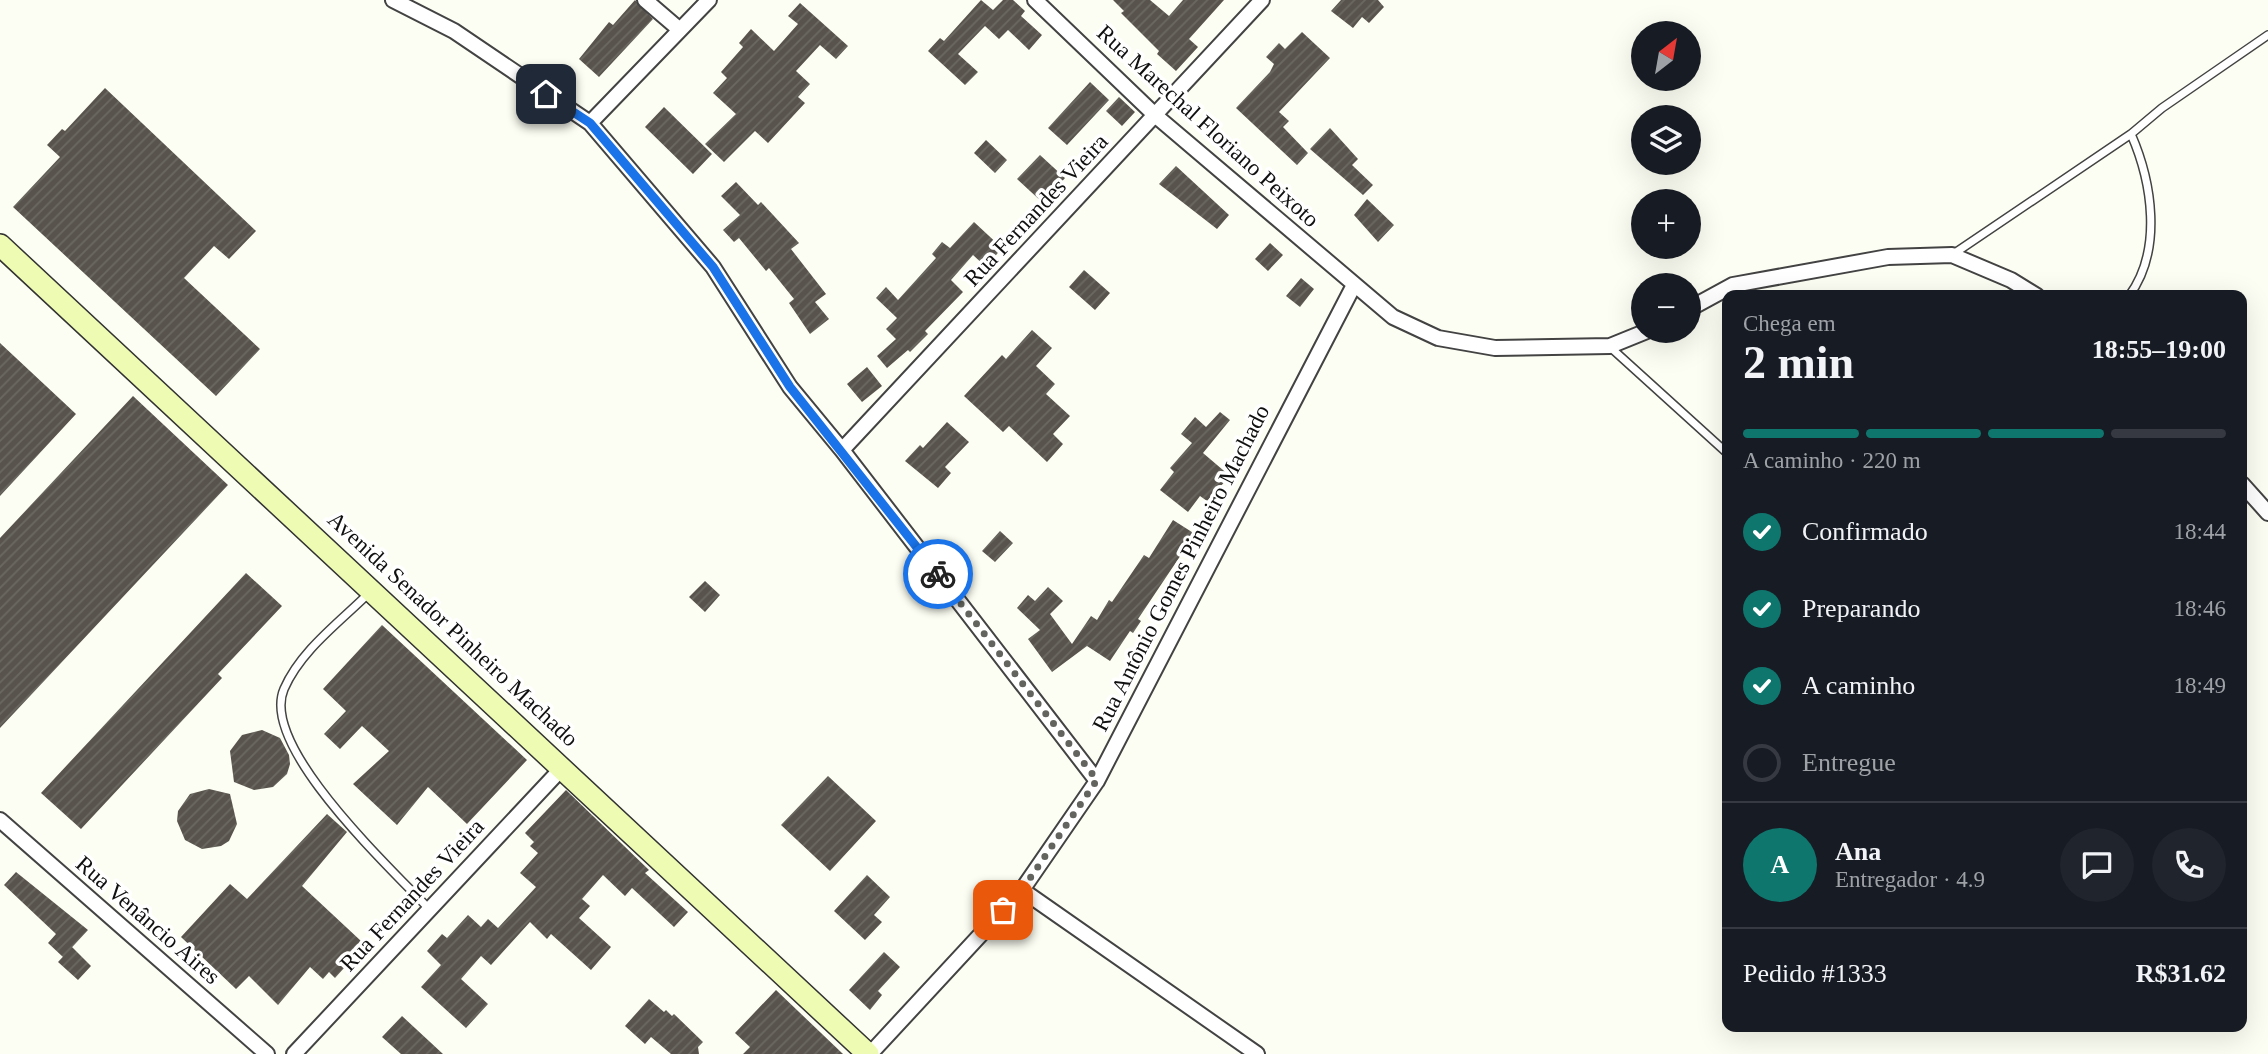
<!DOCTYPE html>
<html lang="pt">
<head>
<meta charset="utf-8">
<style>
  :root { --surface:#171b24; --page:#20242c; --text:#f1f3f6; --muted:#9ea1a6; --line:#363941; --accent:#0f766e }
  body { margin:0; font-family:"Times New Roman",serif; background:var(--page); color:var(--text); height:100vh; display:flex; flex-direction:column; font-size:26px; white-space:nowrap }
  * { box-sizing:border-box; margin:0 }
  p { font-size:23px; color:var(--muted) }
  .icon { flex:none; width:38px; height:38px; fill:none; stroke:currentColor; stroke-width:2; stroke-linecap:round; stroke-linejoin:round }
  .map { position:relative; flex:1; overflow:hidden }
  .sheet { position:absolute; left:1722px; top:290px; width:525px; height:742px; display:flex; flex-direction:column; background:var(--surface); border-radius:14px; box-shadow:0 7px 28px #0002 }
  .sheet>* { flex:none }
  .needle { width:46px; rotate:31deg }
  .tools { position:absolute; left:1631px; top:21px; display:grid; gap:14px }
  .tools a { display:grid; place-items:center; width:70px; height:70px; border-radius:50%; background:var(--surface); box-shadow:0 7px 28px #0002; font-size:35px }
  .pin { position:absolute; display:grid; place-items:center; width:60px; height:60px; color:#fff; margin:-30px; border-radius:14px; box-shadow:0 4px 10px #0006 }
  .courier { position:absolute; display:grid; place-items:center; width:70px; height:70px; margin:-35px; border:5px solid #1a73e8; border-radius:50%; background:#fff; color:#222; box-shadow:0 2px 9px #0007 }
  .head em { font-style:normal; font-weight:600 }
  .head div { display:flex; flex-direction:column-reverse }
  .head { display:flex; align-items:center; justify-content:space-between; height:119px; padding:0 21px }
  h1 { font-size:46px; font-weight:600; line-height:52px }
  .bar { display:grid; grid-template-columns:repeat(4,1fr); gap:10px 7px; align-content:center; height:84px; padding:0 21px }
  .bar i { height:9px; border-radius:5px; background:var(--line) }
  .bar .current { background:var(--accent) }
  .bar p { grid-column:span 4 }
  .line { display:flex; align-items:center; gap:18px; padding:0 21px; border-top:2px solid var(--line) }
  .line div { flex:1 }
  .round { display:grid; place-items:center; flex:none; width:74px; height:74px; border-radius:37px; background:var(--page) }
  ol { padding:0 21px; list-style:none }
  li { display:flex; align-items:center; gap:21px; height:77px }
  li p { margin-inline-start:auto }
  li .icon { padding:7px; border-radius:50%; background:var(--accent); color:#fff; stroke-width:4 }
  li:last-child { color:var(--muted) }
  li i { width:38px; height:38px; border:4px solid var(--line); border-radius:50% }
  .map>svg:first-child { display:block }
  .building { fill:url(#building-hatch) }
  .lines { fill:none; stroke-linecap:round; stroke-linejoin:round }
  .lane-casing { stroke:#434343; stroke-width:10 }
  .street-casing { stroke:#434343; stroke-width:18 }
  .secondary-casing { stroke:#323232; stroke-width:24 }
  .lane { stroke:#fff; stroke-width:7 }
  .street { stroke:#fff; stroke-width:14 }
  .secondary { stroke:#eefbb2; stroke-width:21 }
  .done { stroke:#63635f; stroke-width:7; stroke-dasharray:0 12.6 }
  .route { stroke:#1a73e8; stroke-width:9 }
  .labels { text-anchor:middle; dominant-baseline:central; stroke-width:7; stroke-linejoin:round; paint-order:stroke }
  .street-label { font-size:23px; fill:#101010; stroke:#fff }
</style>
</head>
<body>
<div class="map">
<svg width="2268" height="1054" viewBox="0 0 2268 1054">
  <defs>
    <pattern id="building-hatch" width="6" height="6" patternUnits="userSpaceOnUse" patternTransform="scale(1.75)"><rect width="6" height="6" fill="#58544d"/><path d="M-1 1l2-2M0 6l6-6M5 7l2-2" fill="none" stroke="#6b6862"/></pattern>
  </defs>
  <rect width="100%" height="100%" fill="#fdfef3"/>
  <path class="building" d="M635,0L653,19L599,77L579,59L609,22L613,25Z
    M981,0L993,10L1003,0H1013L1025,11L1021,16L1042,35L1029,50L1008,30L999,39L985,26L958,54L978,72L965,85L928,51L940,38L944,41Z
    M1113,0H1150L1169,16L1183,0H1224L1189,39L1198,47L1176,71L1157,54L1159,51L1121,13L1124,11Z
    M1341,0H1378L1384,7L1369,23L1362,17L1353,28L1331,11Z
    M800,3L848,46L836,59L820,45L796,71L810,84L798,97L805,103L768,143L755,131L724,162L705,144L736,114L713,93L727,78L721,72L743,47L739,43L751,29L774,51L798,24L788,16Z
    M1302,32L1330,58L1279,112L1289,121L1283,127L1308,153L1297,165L1236,108L1270,72L1274,64L1266,57L1279,43L1285,49Z
    M1090,82L1109,100L1067,145L1048,128Z
    M105,88L256,231L229,259L214,246L184,278L260,349L216,396L13,207L60,157L47,145L62,129L65,131Z
    M1119,97L1135,112L1122,126L1106,111Z
    M664,107L712,154L693,174L645,127Z
    M1330,128L1358,159L1352,165L1373,185L1363,195L1310,149Z
    M986,140L1007,160L995,173L974,153Z
    M1040,155L1065,178L1043,203L1017,179Z
    M1176,166L1229,215L1217,229L1159,184Z
    M736,182L758,205L761,202L799,243L791,249L826,294L815,302L829,319L810,334L789,303L794,299L769,268L766,271L739,238L734,242L723,230L740,215L721,196Z
    M1367,199L1394,225L1378,242L1354,215Z
    M974,222L1002,248L986,267L973,255L951,280L963,292L925,331L928,334L910,352L908,350L887,368L877,356L896,339L886,329L897,318L876,298L886,287L898,300L936,258L932,254L942,242L950,248Z
    M1270,243L1283,255L1268,271L1255,259Z
    M1084,270L1110,293L1095,310L1069,287Z
    M1301,278L1314,289L1300,307L1286,296Z
    M1032,330L1052,348L1036,366L1055,384L1046,394L1070,416L1053,434L1063,444L1047,462L1009,426L1003,432L964,396L1002,355L1006,359Z
    M0,343L76,414L0,496Z
    M867,367L882,386L862,402L847,384Z
    M133,396L228,485L0,728V538Z
    M1220,412L1230,420L1203,453L1230,476L1207,501L1200,496L1188,512L1160,490L1174,472L1170,468L1192,443L1181,434L1195,417L1206,427Z
    M947,422L969,442L945,467L951,473L938,488L905,461L920,445L923,448Z
    M1173,520L1195,534L1138,619L1141,621L1133,633L1130,631L1110,661L1087,646L1052,672L1028,639L1040,630L1017,608L1028,595L1035,601L1048,587L1063,601L1050,614L1072,644L1091,616L1097,620L1109,600L1112,602L1144,555L1149,558Z
    M1000,531L1013,543L995,562L982,551Z
    M246,573L282,606L218,674L222,678L81,829L41,793Z
    M705,581L720,595L705,612L689,597Z
    M382,625L527,760L467,824L428,787L397,825L353,784L389,751L362,726L340,749L324,734L346,711L323,689Z
    M262,730L280,738L289,755L290,764L287,774L273,787L254,790L234,782L230,751L242,735Z
    M828,776L876,821L830,871L781,825Z
    M209,789L230,794L237,824L229,841L221,846L202,849L185,840L177,821L178,811L190,794Z
    M566,790L649,870L645,873L688,912L674,927L632,888L625,896L603,875L582,899L590,906L579,918L611,947L591,970L551,934L547,939L530,922L491,965L481,956L461,979L488,1004L466,1028L421,987L441,965L427,951L442,934L447,938L468,915L481,927L488,919L498,928L536,887L520,873L538,853L530,846L534,842L525,833Z
    M327,814L347,832L302,886L361,941L350,953L354,957L335,978L329,972L323,979L310,967L278,1005L249,976L236,989L181,937L230,884L247,899Z
    M16,872L88,930L63,957L48,943L56,934L4,885Z
    M867,875L890,897L874,915L882,922L865,940L834,911Z
    M72,947L91,966L78,980L58,962Z
    M884,952L900,967L878,991L882,995L870,1010L849,990Z
    M776,990L843,1054H743L750,1047L735,1033Z
    M649,999L664,1012L666,1010L672,1016L674,1014L703,1042L698,1047L699,1054H671L651,1037L645,1044L625,1026Z
    M402,1016L443,1054H401L382,1037Z"/>
  <g class="lines">
    <g class="lane-casing">
      <path id="lane" d="M1952,255L2131,134L2162,108L2268,35
        M2129,296C2163,250 2152,182 2131,134
        M1610,347L1727,453
        M369,593C340,622 301,650 284,689C259,747 392,869 430,910"/>
    </g>
    <g class="street-casing">
      <path id="street" d="M393,0L454,31L590,123L713,267L790,387L842,450L1097,781
        M645,0L680,30
        M1035,0L1156,116L1393,317L1438,338L1495,348L1610,346L1647,331
        M590,123L709,0
        M1689,309L1733,285L1888,257L1952,255L2011,280L2037,296
        M842,450L1262,0
        M2242,484L2268,513
        M0,820L267,1054
        M1022,890L1257,1054
        M294,1054L563,767
        M870,1054L1022,890L1097,781L1354,285"/>
    </g>
    <g class="secondary-casing">
      <path id="secondary" d="M0,245L868,1054"/>
    </g>
    <use href="#lane" class="lane"/>
    <use href="#street" class="street"/>
    <use href="#secondary" class="secondary"/>
  </g>
  <g class="lines">
    <path class="done" d="M938,574L1097,780L1022,890L1003,910"/>
    <path class="route" d="M546,94L590,123L713,267L790,387L938,574"/>
  </g>
  <g class="labels">
    <g class="street-label">
      <text transform="translate(1208 126) rotate(42)">Rua Marechal Floriano Peixoto</text>
      <text transform="translate(1036 210) rotate(-47)">Rua Fernandes Vieira</text>
      <text transform="translate(1181 568) rotate(-63)">Rua Antônio Gomes Pinheiro Machado</text>
      <text transform="translate(453 629) rotate(43)">Avenida Senador Pinheiro Machado</text>
      <text transform="translate(412 895) rotate(-47)">Rua Fernandes Vieira</text>
      <text transform="translate(148 920) rotate(41)">Rua Venâncio Aires</text>
    </g>
  </g>
</svg>
<div class="tools">
<a><svg class="needle" viewBox="-14 -14 28 28"><path d="M0-13l5 13h-10z" fill="#e53935"/><path d="M0 13l5-13h-10z" fill="#9ea1a6"/></svg></a>
<a><svg class="icon" aria-label="layers" viewBox="0 0 24 24"><path d="M12 4l9 5-9 5-9-5zM3 14l9 5 9-5"/></svg></a>
<a>+</a>
<a>−</a>
</div>
<div class="pin" style="left:1003px;top:910px;background:#ea580c"><svg class="icon" aria-label="bag" viewBox="0 0 24 24"><path d="M5 8h14l-1 12H6zM9 8a3 3 0 0 1 6 0"/></svg></div>
<div class="pin" style="left:546px;top:94px;background:#1f2937"><svg class="icon" aria-label="home" viewBox="0 0 24 24"><path d="M3 11l9-7 9 7M6 9v11h12V9"/></svg></div>
<div class="courier" style="left:938px;top:574px"><svg class="icon" aria-label="bike" viewBox="0 0 24 24"><circle cx="6" cy="16" r="4"/><circle cx="18" cy="16" r="4"/><path d="M6 16l4-8h5l3 8M10 8l3 8H6M13 5h3"/></svg></div>
<section class="sheet">
<div class="head"><div><h1>2 min</h1><p>Chega em</p></div><em>18:55–19:00</em></div>
<div class="bar"><i class="current"></i><i class="current"></i><i class="current"></i><i></i><p>A caminho · 220 m</p></div>
<ol>
<li><svg class="icon" aria-label="check" viewBox="0 0 24 24"><path d="M5 12l5 5 9-10"/></svg>Confirmado<p>18:44</p></li>
<li><svg class="icon" aria-label="check" viewBox="0 0 24 24"><path d="M5 12l5 5 9-10"/></svg>Preparando<p>18:46</p></li>
<li><svg class="icon" aria-label="check" viewBox="0 0 24 24"><path d="M5 12l5 5 9-10"/></svg>A caminho<p>18:49</p></li>
<li><i></i>Entregue</li>
</ol>
<div class="line" style="height:126px"><b class="round" style="background:var(--accent);color:#fff">A</b><div><b>Ana</b><p>Entregador · 4.9</p></div><a class="round"><svg class="icon" aria-label="chat" viewBox="0 0 24 24"><path d="M4 5h16v11H9l-5 4z"/></svg></a><a class="round"><svg class="icon" aria-label="phone" viewBox="0 0 24 24"><path d="M5 4h4l2 5-3 2q2 4 5 5l2-3 5 2v4C11 20 4 13 5 4z"/></svg></a></div>
<div class="line" style="height:91px"><div>Pedido #1333</div><b>R$31.62</b></div>
</section>
</div>
</body>
</html>
